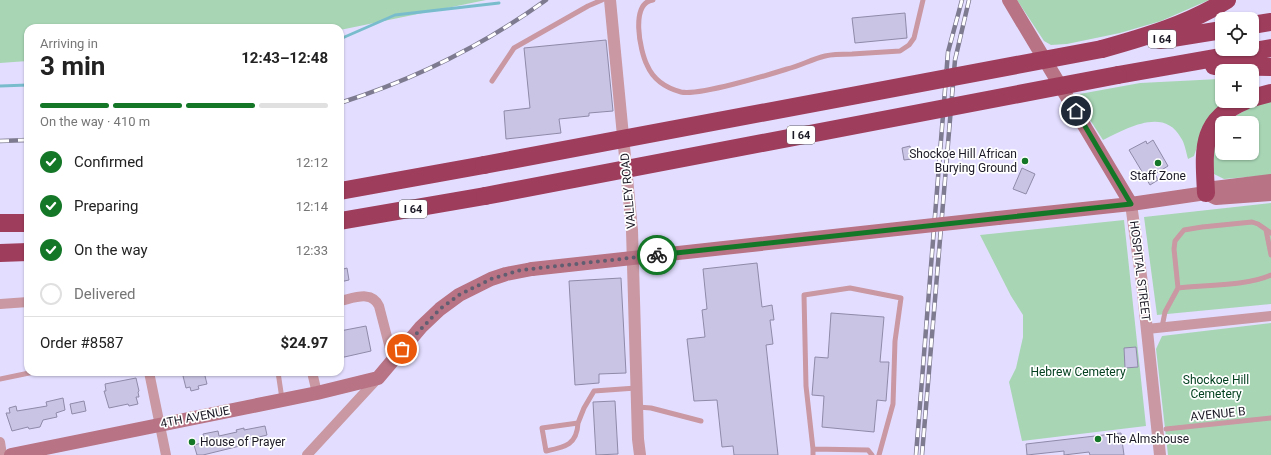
<!DOCTYPE html>
<html lang="en">
<head>
<meta charset="utf-8">
<style>
  :root { --surface:#fff; --page:#f2f2f2; --text:#222; --muted:#767676; --line:#e0e0e0; --accent:#147728 }
  body { margin:0; font-family:Roboto,sans-serif; background:var(--page); color:var(--text); height:100vh; display:flex; flex-direction:column; font-size:15px; white-space:nowrap }
  * { box-sizing:border-box; margin:0 }
  p { font-size:13px; color:var(--muted) }
  .icon { flex:none; width:22px; height:22px; fill:none; stroke:currentColor; stroke-width:2; stroke-linecap:round; stroke-linejoin:round }
  .map { position:relative; flex:1; overflow:hidden }
  .panel { position:absolute; left:24px; top:24px; width:320px; height:352px; display:flex; flex-direction:column; background:var(--surface); border-radius:12px; box-shadow:0 1px 3px #0004 }
  .panel>* { flex:none }
  .buttons { position:absolute; left:1215px; top:12px; display:grid; gap:8px }
  .buttons a { display:grid; place-items:center; width:44px; height:44px; border-radius:8px; background:var(--surface); box-shadow:0 1px 3px #0004; font-size:20px }
  .pin { position:absolute; display:grid; place-items:center; width:34px; height:34px; color:#fff; margin:-17px; border:2px solid #fff; border-radius:50%; box-shadow:0 1px 4px #0007 }
  .courier { position:absolute; display:grid; place-items:center; width:40px; height:40px; margin:-20px; border:3px solid #147728; border-radius:50%; background:#fff; color:#222; box-shadow:0 1px 5px #0007 }
  .head em { font-style:normal; font-weight:700 }
  .head div { display:flex; flex-direction:column-reverse }
  .head { display:flex; align-items:center; justify-content:space-between; height:68px; padding:0 16px }
  h1 { font-size:26px; font-weight:700; line-height:30px }
  .bar { display:grid; grid-template-columns:repeat(4,1fr); gap:6px 4px; align-content:center; height:48px; padding:0 16px }
  .bar i { height:5px; border-radius:3px; background:var(--line) }
  .bar .current { background:var(--accent) }
  .bar p { grid-column:span 4 }
  .line { display:flex; align-items:center; gap:10px; padding:0 16px; border-top:1px solid var(--line) }
  .line div { flex:1 }
  ol { padding:0 16px; list-style:none }
  li { display:flex; align-items:center; gap:12px; height:44px }
  li p { margin-inline-start:auto }
  li .icon { padding:4px; border-radius:50%; background:var(--accent); color:#fff; stroke-width:4 }
  li:last-child { color:var(--muted) }
  li i { width:22px; height:22px; border:2px solid var(--line); border-radius:50% }
  .map>svg:first-child { display:block }
  .green { fill:#a8d6b5 }
  .lines { fill:none; stroke-linecap:round; stroke-linejoin:round }
  .stream { stroke:#79bdcd; stroke-width:3 }
  .building { fill:#c9c4e4; stroke:#8f8aa8 }
  .service { stroke:#c998a3; stroke-width:5 }
  .minor { stroke:#c998a3; stroke-width:10 }
  .tertiary { stroke:#c998a3; stroke-width:12 }
  .secondary { stroke:#b87384; stroke-width:14 }
  .motorway { stroke:#9f3d5c; stroke-width:18 }
  .rail-casing { stroke:#7e7b91; stroke-width:4.5 }
  .rail { stroke:#fff; stroke-width:3; stroke-dasharray:9; stroke-linecap:butt }
  .secondary-bridge { stroke:#b87384; stroke-width:14 }
  .motorway-bridge { stroke:#9f3d5c; stroke-width:18 }
  .done { stroke:#615e71; stroke-width:4; stroke-dasharray:0 7.2 }
  .route { stroke:#147728; stroke-width:5 }
  .poi-dot { fill:#147728; stroke:#fff; stroke-width:1.5 }
  .labels { text-anchor:middle; dominant-baseline:central; stroke-width:3.5; stroke-linejoin:round; paint-order:stroke }
  .shield { fill:#fff; stroke:#5f5e66; stroke-width:1 }
  .shield-label { font-size:11px; font-weight:bold; fill:#1b1925 }
  .poi-label { font-size:12px; fill:#1b1925; stroke:#fff; text-anchor:start }
  .street-label { font-size:12px; fill:#1b1925; stroke:#fff }
  .park-label { font-size:12px; fill:#034120; stroke:#fff }
</style>
</head>
<body>
<div class="map">
<svg width="1271" height="455" viewBox="0 0 1271 455">
  <rect width="100%" height="100%" fill="#e3deff"/>
  <path class="green" d="M0,0H486L340,30V28H28V61L0,63Z
    M1017,0H1209L1161,21L1120,33L1067,44L1051,45L1044,41Z
    M1219,79H1222V101H1227L1203,128L1194,156L1188,159C1186,152 1185,144 1181,138C1164,106 1126,129 1103,140L1074,95L1140,83Z
    M1271,100V175L1224,179L1214,174L1212,169L1214,142L1222,127V153H1252V123H1226L1228,120L1255,105Z
    M1271,203V304L1157,315L1144,217Z
    M1124,220L1146,426L1022,441L1009,382L1016,368L1023,337V315L1011,296L980,235Z
    M1271,323V455H1168L1156,349L1162,336Z"/>
  <g class="lines">
    <path class="stream" d="M340,39L395,15L499,3
      M0,86L28,85"/>
  </g>
  <path class="building" d="M905,13L907,38L855,43L852,18Z
    M606,40L613,111L589,113V116L559,119L561,133L506,139L504,111L530,108L524,48Z
    M1153,140L1168,166L1155,174L1158,180L1150,185L1129,150L1146,141L1147,144Z
    M910,146L912,159L904,160L902,148Z
    M1022,168L1035,174L1026,194L1013,189Z
    M757,263L762,307L772,305L774,320H770L773,344L766,345L778,455H734L733,446L722,447L717,400L694,401L687,339L705,337L702,310L707,309L703,269Z
    M347,268L349,280L340,282V270Z
    M621,278L626,373L599,374V383L575,385L569,281Z
    M831,313L884,317L880,362H889L886,401L877,400L874,432L822,427L824,396L812,395L815,357L828,358Z
    M366,326L371,351L340,358V331Z
    M1136,347L1138,367L1125,368L1124,348Z
    M182,372H204L207,384L198,386L199,389L191,391L190,387L186,388Z
    M136,378L139,391L138,392L139,397H136L138,404L129,406L128,404L109,408L104,391H106L105,384Z
    M63,398L65,410L56,413L57,417L43,420L40,427L29,429L28,427L12,431L6,413H10L9,408L16,406L17,411L47,406L46,402Z
    M84,401L86,411L72,414L70,404Z
    M615,401L618,454L596,455L593,402Z
    M265,426L267,435L247,440L248,444L203,455H197L194,445L205,442L203,434L218,431L219,436L237,432L236,430L244,428V430Z
    M1121,433L1124,455H1090L1089,452L1064,455V451L1027,455L1026,444Z"/>
  <g class="lines">
    <path class="service" d="M653,0C630,3 640,51 647,65C653,79 666,88 681,92C698,96 768,75 787,69C800,66 812,59 825,56C833,54 843,54 852,54C868,53 884,52 900,51L909,45L914,38L923,0
      M492,81L514,48L588,6L602,0
      M1266,230L1271,255
      M1178,288C1205,285 1247,286 1271,275
      M1162,327L1165,312L1178,288L1174,249L1175,241L1179,236L1184,230L1202,227L1252,222L1258,224L1271,233
      M278,372L282,399
      M0,379L34,372
      M638,407L651,408L701,421
      M578,423C577,445 565,447 546,451L542,428L578,423L584,408L594,391L636,388
      M1166,429L1271,418
      M813,449L806,386L804,295L850,288L901,298L895,341L893,404L879,455
      M813,455V449L868,450L872,455"/>
    <path class="minor" d="M340,301C354,298 372,290 379,306L393,360
      M0,304L28,302
      M1147,329L1271,316
      M149,372L166,455
      M312,372L317,393
      M0,442L2,455
      M307,455L378,378"/>
    <path class="tertiary" d="M610,0L632,230L638,439L640,455
      M1131,204L1142,283L1160,455"/>
    <path class="secondary" d="M1009,0L1131,204
      M1206,193L1216,198L1271,194
      M998,218L1131,204L1206,193L1214,188L1271,181
      M11,455L317,393L378,378L421,327L440,309L459,295L491,279L506,274L532,269"/>
    <path class="motorway" d="M1252,25L1271,22
      M1160,40L1222,30
      M1102,49C1145,37 1189,24 1227,0
      M1214,66L1271,67
      M1118,75L1271,48
      M1252,98L1271,93
      M340,191L484,165
      M1206,193C1204,151 1199,120 1245,101
      M340,221L485,196
      M0,223H28
      M0,253L28,252"/>
    <g class="rail-casing">
      <path id="rail" d="M340,103C413,80 484,45 546,0
        M0,141L28,140
        M916,455L948,52L962,0
        M922,455L955,60L969,0"/>
    </g>
    <use href="#rail" class="rail"/>
    <path class="secondary-bridge" d="M532,269L998,218"/>
    <path class="motorway-bridge" d="M484,165L1102,49
      M485,196L1118,75"/>
  </g>
  <g class="lines">
    <path class="done" d="M402,349L440,309L459,295L491,279L521,270L657,255"/>
    <path class="route" d="M657,255L1131,204L1076,111"/>
  </g>
  <g class="poi-dot">
    <circle cx="1025" cy="161" r="4"/>
    <circle cx="1158" cy="163" r="4"/>
    <circle cx="1098" cy="439" r="4"/>
    <circle cx="192" cy="442" r="4"/>
  </g>
  <g class="labels">
    <g class="shield">
      <rect x="1148" y="30" width="28" height="18" rx="3"/>
      <rect x="787" y="126" width="28" height="18" rx="3"/>
      <rect x="399" y="200" width="28" height="18" rx="3"/>
    </g>
    <g class="shield-label">
      <text x="1162" y="39">I 64</text>
      <text x="801" y="135">I 64</text>
      <text x="413" y="209">I 64</text>
    </g>
    <g class="poi-label">
      <text x="1017" y="154" text-anchor="end">Shockoe Hill African<tspan x="1017" dy="14">Burying Ground</tspan></text>
      <text x="1158" y="176" text-anchor="middle">Staff Zone</text>
      <text x="1106" y="439">The Almshouse</text>
      <text x="200" y="442">House of Prayer</text>
    </g>
    <g class="street-label">
      <text transform="translate(628 191) rotate(-95)">VALLEY ROAD</text>
      <text transform="translate(1140 271) rotate(83)">HOSPITAL STREET</text>
      <text transform="translate(1218 414) rotate(-6)">AVENUE B</text>
      <text transform="translate(195 417) rotate(-11)">4TH AVENUE</text>
    </g>
    <g class="park-label">
      <text x="1078" y="372">Hebrew Cemetery</text>
      <text x="1216" y="380">Shockoe Hill<tspan x="1216" dy="14">Cemetery</tspan></text>
    </g>
  </g>
</svg>
<div class="buttons">
<a><svg class="icon" aria-label="locate" viewBox="0 0 24 24"><circle cx="12" cy="12" r="6"/><path d="M12 2v4M12 18v4M2 12h4M18 12h4"/></svg></a>
<a>+</a>
<a>−</a>
</div>
<div class="pin" style="left:402px;top:349px;background:#ea580c"><svg class="icon" aria-label="bag" viewBox="0 0 24 24"><path d="M5 8h14l-1 12H6zM9 8a3 3 0 0 1 6 0"/></svg></div>
<div class="pin" style="left:1076px;top:111px;background:#1f2937"><svg class="icon" aria-label="home" viewBox="0 0 24 24"><path d="M3 11l9-7 9 7M6 9v11h12V9"/></svg></div>
<div class="courier" style="left:657px;top:255px"><svg class="icon" aria-label="bike" viewBox="0 0 24 24"><circle cx="6" cy="16" r="4"/><circle cx="18" cy="16" r="4"/><path d="M6 16l4-8h5l3 8M10 8l3 8H6M13 5h3"/></svg></div>
<section class="panel">
<div class="head"><div><h1>3 min</h1><p>Arriving in</p></div><em>12:43–12:48</em></div>
<div class="bar"><i class="current"></i><i class="current"></i><i class="current"></i><i></i><p>On the way · 410 m</p></div>
<ol>
<li><svg class="icon" aria-label="check" viewBox="0 0 24 24"><path d="M5 12l5 5 9-10"/></svg>Confirmed<p>12:12</p></li>
<li><svg class="icon" aria-label="check" viewBox="0 0 24 24"><path d="M5 12l5 5 9-10"/></svg>Preparing<p>12:14</p></li>
<li><svg class="icon" aria-label="check" viewBox="0 0 24 24"><path d="M5 12l5 5 9-10"/></svg>On the way<p>12:33</p></li>
<li><i></i>Delivered</li>
</ol>
<div class="line" style="height:52px"><div>Order #8587</div><b>$24.97</b></div>
</section>
</div>
</body>
</html>
